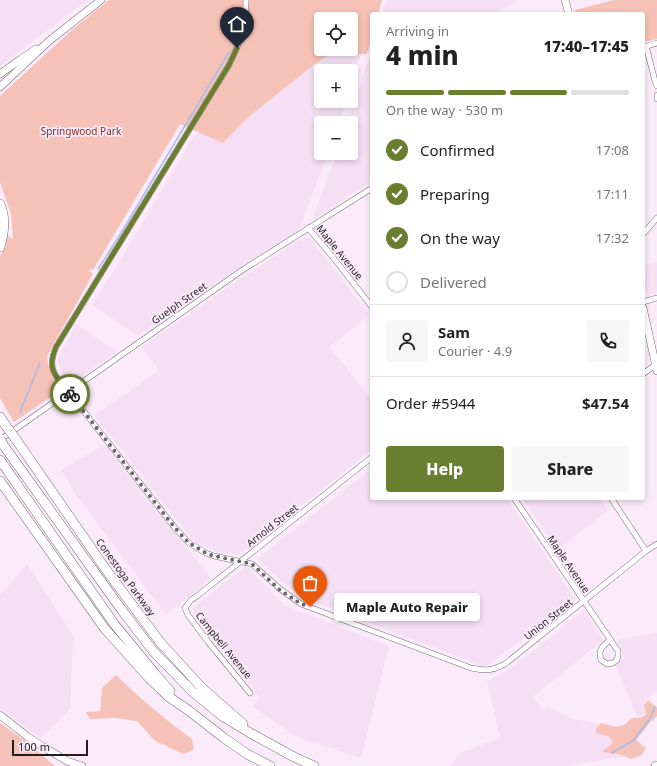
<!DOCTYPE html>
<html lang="en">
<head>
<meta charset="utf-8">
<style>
  :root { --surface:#fff; --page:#f6f6f6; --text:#222; --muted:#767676; --line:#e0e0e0; --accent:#697e2f }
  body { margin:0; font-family:"Noto Sans",sans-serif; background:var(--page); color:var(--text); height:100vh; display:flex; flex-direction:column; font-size:15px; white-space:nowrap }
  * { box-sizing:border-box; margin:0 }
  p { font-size:13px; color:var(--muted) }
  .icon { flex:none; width:22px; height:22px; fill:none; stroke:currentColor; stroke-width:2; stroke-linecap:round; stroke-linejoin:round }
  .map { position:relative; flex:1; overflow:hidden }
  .details { position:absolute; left:370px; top:12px; width:275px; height:488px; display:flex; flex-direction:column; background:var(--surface); border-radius:4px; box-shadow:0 2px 6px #0003 }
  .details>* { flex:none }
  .fabs { position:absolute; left:314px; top:12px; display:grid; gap:8px }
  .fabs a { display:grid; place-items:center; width:44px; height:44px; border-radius:4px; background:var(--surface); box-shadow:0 2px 6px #0003; font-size:20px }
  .scale { position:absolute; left:12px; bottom:10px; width:76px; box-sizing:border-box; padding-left:4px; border:2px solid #231d22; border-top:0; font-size:11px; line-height:14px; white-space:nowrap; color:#231d22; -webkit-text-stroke:3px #fbebfa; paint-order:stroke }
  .pin { position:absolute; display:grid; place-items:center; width:34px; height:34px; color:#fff; margin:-41px -17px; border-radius:50% 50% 50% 0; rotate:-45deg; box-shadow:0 0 4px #0007 }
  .pin .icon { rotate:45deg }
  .courier { position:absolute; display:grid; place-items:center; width:40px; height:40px; margin:-20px; border:3px solid #697e2f; border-radius:50%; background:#fff; color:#222; box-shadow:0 1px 5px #0007 }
  .bubble { position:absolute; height:28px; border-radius:4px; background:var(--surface); box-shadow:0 2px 6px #0003; font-size:13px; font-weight:800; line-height:28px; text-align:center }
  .head em { font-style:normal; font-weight:800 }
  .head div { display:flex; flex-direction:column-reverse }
  .head { display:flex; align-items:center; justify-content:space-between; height:68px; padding:0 16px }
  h1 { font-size:26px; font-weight:800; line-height:30px }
  .bar { display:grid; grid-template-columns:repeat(4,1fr); gap:6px 4px; align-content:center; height:48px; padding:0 16px }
  .bar i { height:5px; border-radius:3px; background:var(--line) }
  .bar .current { background:var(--accent) }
  .bar p { grid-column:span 4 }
  .line { display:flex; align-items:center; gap:10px; padding:0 16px; border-top:1px solid var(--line) }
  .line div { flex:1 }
  .round { display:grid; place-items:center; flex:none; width:42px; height:42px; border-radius:4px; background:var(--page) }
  ol { padding:0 16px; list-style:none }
  li { display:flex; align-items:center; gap:12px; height:44px }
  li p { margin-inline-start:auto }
  li .icon { padding:4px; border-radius:50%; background:var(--accent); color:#fff; stroke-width:4 }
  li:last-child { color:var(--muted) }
  li i { width:22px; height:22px; border:2px solid var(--line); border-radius:50% }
  .action { display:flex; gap:8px; margin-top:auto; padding:8px 16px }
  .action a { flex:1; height:46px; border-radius:4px; background:var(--accent); color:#fff; font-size:16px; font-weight:800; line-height:46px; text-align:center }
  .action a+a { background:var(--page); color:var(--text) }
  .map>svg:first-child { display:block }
  .built { fill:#f5dff4 }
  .green { fill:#f6c1b7 }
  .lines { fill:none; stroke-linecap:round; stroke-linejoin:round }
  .stream { stroke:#a7bced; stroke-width:1.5 }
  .street-casing { stroke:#7a6b79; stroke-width:6 }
  .secondary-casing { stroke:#7a6b79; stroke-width:8 }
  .highway-casing { stroke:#7a6b79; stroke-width:10 }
  .street { stroke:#fff; stroke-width:5 }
  .secondary { stroke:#fff; stroke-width:7 }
  .highway { stroke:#fff; stroke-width:9 }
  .highway-bridge-casing { stroke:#7a6b79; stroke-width:10; stroke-linecap:butt }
  .highway-bridge { stroke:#fff; stroke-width:9 }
  .done { stroke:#6f656e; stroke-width:4; stroke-dasharray:0 7.2 }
  .route { stroke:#697e2f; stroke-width:5 }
  .labels { text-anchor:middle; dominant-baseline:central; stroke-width:3.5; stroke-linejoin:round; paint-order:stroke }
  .park-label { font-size:10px; fill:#783027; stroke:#fbebfa }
  .street-label { font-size:10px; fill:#231d22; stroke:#fbebfa }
</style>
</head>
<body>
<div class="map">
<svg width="657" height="766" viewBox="0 0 657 766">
  <rect width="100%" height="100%" fill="#fbebfa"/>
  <path class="built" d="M0,0H88L0,66Z
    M387,0H520L495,14H383Z
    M369,28L351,85V71H321V101H346L339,123H321V153H328L299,230L178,308L148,328L138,336L92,305L119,262L197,131L223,142L246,119L316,63L338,49H351V40Z
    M372,48V181L312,220L337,153H351V123H348Z
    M309,237L369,315L329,347L372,399V449L352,466L238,555L214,551L192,539L94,415L136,387L159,370L141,347L227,288L301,239Z
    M657,262V292L648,295L643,278V266Z
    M76,324L117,352L73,382L64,376L60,369L58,358Z
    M106,444L120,466L211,578L166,615L76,495L61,470Z
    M372,468V498H506L576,600L485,667L307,599L281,582L258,558Z
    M522,498H600L608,510L558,550Z
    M27,564L73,635L70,709L40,738L0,708V595Z
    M246,566L285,606L389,646L361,758L299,738L253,707L259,697L195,615L193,608Z
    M585,610L603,640L533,697L543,711L548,707L573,719L624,729L633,755L566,766H450L462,752L500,738L487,681L506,672Z
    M657,633V691L644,702L649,717L640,723L616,666L624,658L618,640Z"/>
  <path class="green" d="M109,0H382L378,14H372V37L367,54H358L354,43L351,41V19H321V49H338L316,63L246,119L223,143L180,124L93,270L91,269L89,271L93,274L47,356L48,364L58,386L59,391L14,422L0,398V257L3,249L7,236L13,239L11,214L0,182V96L72,30Z
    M614,0H657V39L643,42V14H576L575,10Z
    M116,675C140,699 165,719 192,739L194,750L183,754L154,740L137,721L116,718L90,719L86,712L100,711L102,688Z
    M648,700L656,707H657V716L651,721L636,740L646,748L642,755L631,759L622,755L602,752L613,743L609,736L596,733V729L601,723L617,727L624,725L632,718H641L646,715L644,705Z
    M0,723L31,745L42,755L55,766H0Z"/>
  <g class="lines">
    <path class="stream" d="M98,269L121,233L229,52
      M20,412L40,363
      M612,753L634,740L651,717L655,707"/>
    <g class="street-casing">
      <path id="street" d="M246,0C246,26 240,42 229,65L56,347C54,352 52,358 52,363C52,374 62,384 68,391L175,528L189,543L206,553L214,556L252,564L280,589L301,604L471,668C486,671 491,671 505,664L646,551L657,544
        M646,46L655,81L657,86
        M644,47L657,43
        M657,95V99
        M308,228L332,256L372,307
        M643,234L657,218
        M643,302L657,298
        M643,374L655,365
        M0,440L241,271L372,188
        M514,498L618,651V656L617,660L613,663L607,664L601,660C598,649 602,647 610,640
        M611,498L646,551
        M250,693L209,643L188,615L185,608L191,600L197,596L372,457"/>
    </g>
    <g class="secondary-casing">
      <path id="secondary" d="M565,0L569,14
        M0,74L21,59L36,49
        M0,87L49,41L101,0
        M643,308L657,371
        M0,715L28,737L42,746L67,761L82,766"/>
    </g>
    <g class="highway-casing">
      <path id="highway" d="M0,204C6,219 4,232 0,247
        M0,417L6,426
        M15,438L107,571L160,642L202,688L243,724
        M4,446L121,609L153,651L193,692L222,716L252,734L294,757L314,766
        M0,460L115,625L156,675L170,691
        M0,481L105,629L149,678L169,697L188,710L224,738L247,754L270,766
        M656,766H657"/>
    </g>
    <use href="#street" class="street"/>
    <use href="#secondary" class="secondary"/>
    <use href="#highway" class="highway"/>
    <g class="highway-bridge-casing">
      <path id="highway-bridge" d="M6,426L15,438
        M0,439L4,446"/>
    </g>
    <use href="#highway-bridge" class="highway-bridge"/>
  </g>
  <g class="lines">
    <path class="done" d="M70,394L175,528L189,543L206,553L214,556L252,564L280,590L301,604L310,607"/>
    <path class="route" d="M70,394C63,385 52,375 52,363C52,358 54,352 56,347L229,65L237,48"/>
  </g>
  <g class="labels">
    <g class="park-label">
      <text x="81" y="131">Springwood Park</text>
    </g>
    <g class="street-label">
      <text transform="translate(340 252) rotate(51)">Maple Avenue</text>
      <text transform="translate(179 303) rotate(-35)">Guelph Street</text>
      <text transform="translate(272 525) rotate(-38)">Arnold Street</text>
      <text transform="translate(569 564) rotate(56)">Maple Avenue</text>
      <text transform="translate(126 577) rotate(54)">Conestoga Parkway</text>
      <text transform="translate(548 619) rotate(-39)">Union Street</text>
      <text transform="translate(224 645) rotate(51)">Campbell Avenue</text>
    </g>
  </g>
</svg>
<div class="fabs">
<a><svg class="icon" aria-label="locate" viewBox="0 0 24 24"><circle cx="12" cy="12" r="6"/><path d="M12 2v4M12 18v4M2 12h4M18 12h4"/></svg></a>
<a>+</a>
<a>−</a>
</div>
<div class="scale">100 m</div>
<div class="pin" style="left:310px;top:607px;background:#ea580c"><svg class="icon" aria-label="bag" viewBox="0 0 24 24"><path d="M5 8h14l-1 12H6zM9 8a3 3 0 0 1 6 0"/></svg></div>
<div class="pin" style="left:237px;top:48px;background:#1f2937"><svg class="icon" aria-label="home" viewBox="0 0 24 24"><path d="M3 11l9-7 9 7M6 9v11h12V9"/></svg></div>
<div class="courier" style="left:70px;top:394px"><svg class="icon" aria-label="bike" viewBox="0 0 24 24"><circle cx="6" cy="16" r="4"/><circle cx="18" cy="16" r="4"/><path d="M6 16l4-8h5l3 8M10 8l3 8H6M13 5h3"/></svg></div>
<div class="bubble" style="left:334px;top:593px;width:146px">Maple Auto Repair</div>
<section class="details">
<div class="head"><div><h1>4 min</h1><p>Arriving in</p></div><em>17:40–17:45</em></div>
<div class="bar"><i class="current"></i><i class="current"></i><i class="current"></i><i></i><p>On the way · 530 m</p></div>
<ol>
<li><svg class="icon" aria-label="check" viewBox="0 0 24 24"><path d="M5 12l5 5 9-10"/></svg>Confirmed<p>17:08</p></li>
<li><svg class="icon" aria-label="check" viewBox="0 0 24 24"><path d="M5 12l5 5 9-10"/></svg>Preparing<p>17:11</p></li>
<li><svg class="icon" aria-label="check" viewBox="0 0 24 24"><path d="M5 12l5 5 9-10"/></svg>On the way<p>17:32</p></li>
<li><i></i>Delivered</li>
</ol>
<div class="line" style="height:72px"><a class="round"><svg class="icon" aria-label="person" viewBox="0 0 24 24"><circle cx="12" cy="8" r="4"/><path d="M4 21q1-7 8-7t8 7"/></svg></a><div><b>Sam</b><p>Courier · 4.9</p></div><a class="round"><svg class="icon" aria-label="phone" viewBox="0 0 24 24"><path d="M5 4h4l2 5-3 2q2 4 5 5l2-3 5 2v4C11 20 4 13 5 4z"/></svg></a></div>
<div class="line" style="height:52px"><div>Order #5944</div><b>$47.54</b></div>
<div class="action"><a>Help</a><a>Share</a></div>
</section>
</div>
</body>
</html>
